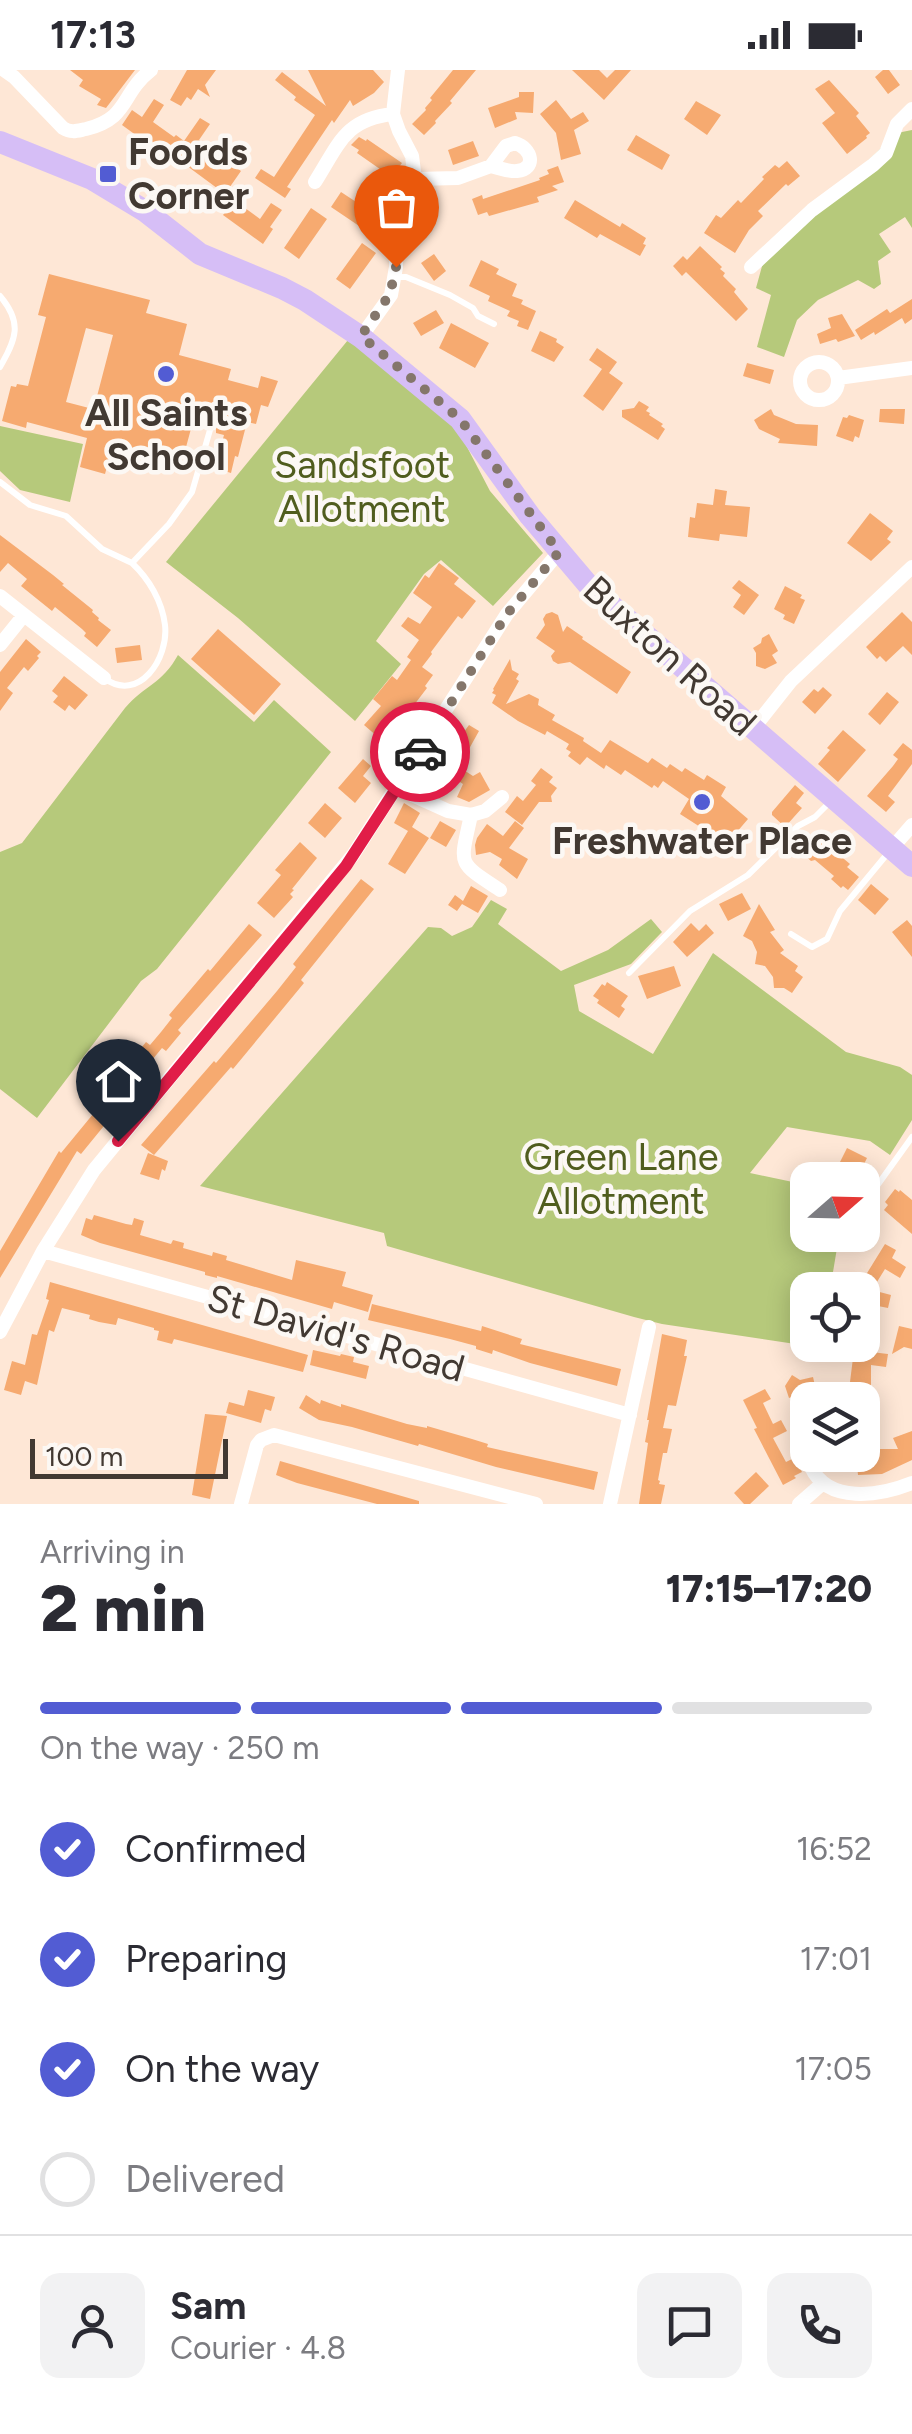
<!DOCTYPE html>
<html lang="en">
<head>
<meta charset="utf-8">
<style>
  :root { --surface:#fff; --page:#f2f2f3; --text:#2b2b33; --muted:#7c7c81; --line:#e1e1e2; --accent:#525cd3 }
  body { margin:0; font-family:Figtree,sans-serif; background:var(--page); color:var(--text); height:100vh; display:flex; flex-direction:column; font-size:38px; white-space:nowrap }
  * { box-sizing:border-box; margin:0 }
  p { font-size:32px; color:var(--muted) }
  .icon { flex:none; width:55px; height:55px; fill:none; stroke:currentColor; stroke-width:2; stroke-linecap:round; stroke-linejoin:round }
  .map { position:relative; height:1434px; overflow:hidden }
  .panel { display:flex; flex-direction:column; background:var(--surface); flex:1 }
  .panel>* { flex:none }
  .needle { width:65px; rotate:70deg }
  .tools { position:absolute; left:790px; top:1092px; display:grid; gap:20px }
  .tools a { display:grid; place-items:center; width:90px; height:90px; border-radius:20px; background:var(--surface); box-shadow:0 5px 25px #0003; font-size:50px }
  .scale { position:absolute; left:30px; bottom:25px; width:198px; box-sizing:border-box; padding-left:10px; border:5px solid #423932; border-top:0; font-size:28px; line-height:35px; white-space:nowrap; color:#423932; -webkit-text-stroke:8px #fcf8f4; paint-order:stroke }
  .pin { position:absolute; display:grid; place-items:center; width:85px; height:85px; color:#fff; margin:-102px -42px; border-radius:50% 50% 50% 0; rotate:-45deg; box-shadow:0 0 10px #0007 }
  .pin .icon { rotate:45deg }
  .courier { position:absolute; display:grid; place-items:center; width:100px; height:100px; margin:-50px; border:8px solid #e11d48; border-radius:50%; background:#fff; color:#222; box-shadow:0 2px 12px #0007 }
  .overview em { font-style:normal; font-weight:800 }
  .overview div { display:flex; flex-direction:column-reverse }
  .overview { display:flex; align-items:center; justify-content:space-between; height:170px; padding:0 40px }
  h1 { font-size:65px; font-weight:800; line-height:75px }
  .bar { display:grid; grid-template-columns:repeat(4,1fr); gap:15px 10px; align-content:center; height:120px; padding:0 40px }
  .bar i { height:12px; border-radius:8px; background:var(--line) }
  .bar .selected { background:var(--accent) }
  .bar p { grid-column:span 4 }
  .line { display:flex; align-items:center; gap:25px; padding:0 40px; border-top:2px solid var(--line) }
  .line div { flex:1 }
  .round { display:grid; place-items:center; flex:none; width:105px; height:105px; border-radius:20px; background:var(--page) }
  ol { padding:0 40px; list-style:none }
  li { display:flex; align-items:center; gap:30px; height:110px }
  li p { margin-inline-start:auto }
  li .icon { padding:10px; border-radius:50%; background:var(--accent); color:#fff; stroke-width:4 }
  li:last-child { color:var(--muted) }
  li i { width:55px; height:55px; border:5px solid var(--line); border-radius:50% }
  .status { display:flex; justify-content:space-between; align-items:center; height:70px; padding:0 50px; background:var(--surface); direction:ltr }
  .status svg { height:28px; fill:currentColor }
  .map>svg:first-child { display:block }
  .green { fill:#b6c97b }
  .building { fill:#f6aa70; fill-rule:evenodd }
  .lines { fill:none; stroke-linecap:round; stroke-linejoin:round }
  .service { stroke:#fff; stroke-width:6 }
  .minor { stroke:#fff; stroke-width:14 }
  .trunk { stroke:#d6bef6; stroke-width:22 }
  .done { stroke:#84766b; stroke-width:10; stroke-dasharray:0 18 }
  .route { stroke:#e11d48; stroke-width:12 }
  .poi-dot { fill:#525cd3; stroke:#fcf8f4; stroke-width:4 }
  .labels { text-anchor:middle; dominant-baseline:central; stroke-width:9; stroke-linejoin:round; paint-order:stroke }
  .poi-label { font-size:38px; font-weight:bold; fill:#423932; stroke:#fcf8f4 }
  .park-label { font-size:38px; fill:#505d1e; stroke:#fcf8f4 }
  .street-label { font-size:38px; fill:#423932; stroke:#fcf8f4 }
</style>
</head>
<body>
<div class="status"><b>17:13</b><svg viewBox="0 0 49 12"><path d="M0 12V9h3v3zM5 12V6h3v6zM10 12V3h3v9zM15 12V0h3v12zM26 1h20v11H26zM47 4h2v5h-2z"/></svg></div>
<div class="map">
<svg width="912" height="1434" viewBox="0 0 912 1434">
  <rect width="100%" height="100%" fill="#fee7d6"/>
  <path class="green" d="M912,60V158L905,147L879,164L891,182L878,191L881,214L874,219L858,210L818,230L797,250L784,287L757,277L771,225L756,218L764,189L897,63Z
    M348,270L455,354L490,421L543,483L493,536L441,490L424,504L376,571L401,594L355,651L238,548L166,492Z
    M0,356L83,374L70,432L20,420L0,401Z
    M178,585L254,652L274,630L331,682L157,899L141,911L37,1048L0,1019V782L22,773L125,638C145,615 162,614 178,585Z
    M491,830L507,839L498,854L561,901L608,880L651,849L662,862L631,894L574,915L579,941L653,984L713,883L846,982L900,997L912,1005V1050L890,1085L870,1071L787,1057L750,1103L807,1115L808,1165H841L838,1172L830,1220H808L807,1273L802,1275L662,1254L634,1247L387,1176L384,1163L200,1116L428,857L441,858L452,866L472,857Z"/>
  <path class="building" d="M70,0H135L106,38L97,35L101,29L79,16L83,10Z
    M187,0H216L205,15L210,27L198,19L191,30L187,27L181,36L170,30Z
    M308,0H373L384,12L374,23L353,36L350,30L334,53L332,50L287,117L291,119L285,128L255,108L261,99L274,107L315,45L294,30L296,27L275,10L282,2L326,36Z
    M453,0H476L450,31L452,33L435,51L436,53L424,65L412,54L426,40L425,38L432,30L430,28Z
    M572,0H599L607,8L615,0H631L604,30Z
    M883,0H889L900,15L888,24L875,7Z
    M829,10L859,43L856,46L870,63L866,66L867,68L847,84L822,53L835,43L815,19Z
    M519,22H534L533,43L515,42L517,49L495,58L488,38L519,27Z
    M154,29L164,35L153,52L174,67L176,65L184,71L200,48L210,54L199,70L241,101L225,124L183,93L156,77L155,79L122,55L132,40L142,47Z
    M556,30L571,49L583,42L589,51L574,60L581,84L561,90L556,63L540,44Z
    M696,31L721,45L707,65L684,49Z
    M636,65L670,85L662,100L627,80Z
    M359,67L366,71L367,69L402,93L398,98L403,102L397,111L357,83L359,80L351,75Z
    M473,71L479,86L453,95L448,80Z
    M787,91L800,106L788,116L786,114L758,141L763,146L749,160L735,183L704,163L716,145L721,148L738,130L741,133L764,109L762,107L775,95L779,98Z
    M558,96L564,112L552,116L558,120L537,127L539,132L489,146L487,142L478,145L472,129L482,125L483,129L540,110L539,108L549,104L547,100Z
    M341,122L382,149L371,164L331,137Z
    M234,130L260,149L271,133L282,140L270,157L273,159L263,174L223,145Z
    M575,130L620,157L622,153L646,168L643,174L646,175L640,186L600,164L597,168L564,148Z
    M311,138L327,149L299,189L284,178Z
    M362,173L376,183L350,219L336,209Z
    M700,176L722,197L720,199L725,203L723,206L736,219L734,222L748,239L736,251L686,202L682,206L673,196L683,186L687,190Z
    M434,184L446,201L434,211L421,193Z
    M481,190L499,199L496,204L517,214L512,226L523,230L521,234L536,241L528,260L517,256L519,251L507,246L510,241L488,231L490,226L469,216Z
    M49,204L150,230L146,243L187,254L179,285L231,299L228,310L258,318L261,306L278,311L268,337L261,335L256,354L247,352L238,387L235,386L231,403L215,398L224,365L216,363V357L211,353L203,358L192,355L182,392L113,374L105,404L80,397L87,368L27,352L26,358L2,351L11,316L16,317L17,314L28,316L46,247L38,245ZM86,258L113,265L95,334L90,332L89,338L66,332Z
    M912,229V249L905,254L902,248L875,265L874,262L861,270L855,260L887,239L890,243Z
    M436,240L444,253L421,266L413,253Z
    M842,244L855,266L838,272L836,269L820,274L817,264L831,258L828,248Z
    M451,253L489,273L475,298L439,278Z
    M540,261L557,269L556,272L564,277L554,292L531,281Z
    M597,278L617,292L609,303L623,313L603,341L583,326L602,299L589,290Z
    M747,293L774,300L770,314L743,306Z
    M639,331L649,337L646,341L650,343L649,345L663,354L661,356L665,359L658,370L622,347V340L634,338Z
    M771,339L774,345L796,354L818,355L817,376L778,373L780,369L759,359L754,350Z
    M880,339H905L904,354L879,352Z
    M849,345L864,350L859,368L855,366L853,372L836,366L843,347L847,348Z
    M715,419L727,421L725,435L750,437L747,467L720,464L719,471L688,467L690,447L695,448L697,433L713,435Z
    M870,443L893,461L887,469L891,472L871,491L847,473Z
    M0,465L53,505L64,514L62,515L93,540L92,542L99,548L98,550L111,560L97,577L84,566L86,563L82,559L55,537L52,541L21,516L27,509L8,493L0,502Z
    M439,493L459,508L454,514L476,531L462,549L458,546L431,582L432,584L422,597L433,605L425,616L427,618L398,656L406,664L392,679L364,655L381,636L373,629L392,606L397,610L411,590L407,587L419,570L401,556L408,547L420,554L432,537L413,523L425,505L429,508Z
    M739,510L759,525L744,545L733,537L741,525L732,518Z
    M785,516L802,525L800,528L805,530L794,554L783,549L785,545L774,539Z
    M552,542L558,545L563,562L567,556L583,567L582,569L631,602L617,624L570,592L558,594L553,591L551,586L555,581L536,568L545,555L543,549L546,544Z
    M902,542L912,552V585L903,576L886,592L880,586L877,589L866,577Z
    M218,559L281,614L254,645L191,589Z
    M769,564L778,581L772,585L777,593L765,599L756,596V583L753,578L761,573L762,568Z
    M26,569L41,582L37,586L39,588L28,601L24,597L7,618L13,623L0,641V602Z
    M140,575L142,590L117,593L115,578Z
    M510,589L512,600L519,604L516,609L519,611L506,634L529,624L539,629L538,635L555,645L552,650L584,668L583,671L601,683L610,670L648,693L652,688L667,698L670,694L682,702L685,698L704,710L707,705L726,717L721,726L748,749L718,784L701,770L708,762L680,744L689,729L663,711L658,718L654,715L652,718L625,700L621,705L606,695L604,699L587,687L580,695L568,686L571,682L566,679L569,674L547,661L545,665L518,651L492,633L496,625L492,623L494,620L493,619Z
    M64,606L88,625L75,640L69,635L65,641L53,632L58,626L52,621Z
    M823,617L832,625L815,644L802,632L814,619L818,622Z
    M887,622L899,632L880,655L868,644Z
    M469,655L479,661L459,697L473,706L480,702L490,720L469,732L457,727L463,714L446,703L434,722L415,711L430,694L434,697L449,670L455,674Z
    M843,660L866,680L838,712L818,694L830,680L827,678Z
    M903,673L912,680V694L888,726L895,732L886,742L867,726L893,696L898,689L893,685Z
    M363,689L371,696L363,706L371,713L355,733L338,718Z
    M541,698L553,707L549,712L557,718L551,726L552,732H539L522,755L505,742L517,726L523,731L536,715L531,711Z
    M795,715L804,723L796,733L802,738L785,757L772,745V742Z
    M325,733L342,748L325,768L308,753Z
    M404,733L420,743L412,757L429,768L405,804L388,794L408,761L394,753Z
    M440,751L456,760L446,777L430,768Z
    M515,751L524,758L509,778L528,789L517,809L499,795L502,789L490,782L476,785L475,775L477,768L487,754L503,766Z
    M804,763L813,771L816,767L830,779L831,778L850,794L847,797L859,807L848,820L843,816L841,818L831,809L834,806L815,790L811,791L793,775Z
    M300,772L317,788L292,819L294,820L290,824L293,827L274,848L257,833L281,805L275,800Z
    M361,809L374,819L301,910L304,913L233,999L231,997L154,1085L141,1075L214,991L216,993L277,921L296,897L293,894Z
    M871,814L889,829L875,845L858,830Z
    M471,816L488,826L478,843L462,834L457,841L448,835L455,825L463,831Z
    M742,823L751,839L728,851L719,834Z
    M759,834L775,860L770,862L784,880L780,883L798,896L795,901L803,907L792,923L784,918H774L773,907L765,896L755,894L757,882L752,871L743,866Z
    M907,850L912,856V887L892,862Z
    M691,853L699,861L706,854L714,863L687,887L673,872Z
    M249,854L262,865L178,960L181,963L166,981L162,978L117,1032L121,1035L81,1084L77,1081L0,1208V1181L59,1081L61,1083L112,1021L109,1018L146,972L150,975L161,962L172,948L169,945L208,899L210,901Z
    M674,896L681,916L647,929L638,906Z
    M607,912L628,926L621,936L625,939L619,948L597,933L599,930L593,926L602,914L605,916Z
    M847,1078L867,1088L864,1094L873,1098L866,1112L854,1105L850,1110L839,1105L843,1096L839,1094Z
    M148,1083L168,1091L165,1101L162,1099L159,1110L140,1104Z
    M895,1119L899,1122L900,1120L912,1130V1164L884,1140L888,1135L885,1132Z
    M94,1145L126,1154L132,1155L134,1148L144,1151L140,1165L171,1174L173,1170L184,1173L183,1178L212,1186L213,1182L227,1186L226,1190L292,1210L296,1190L346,1202L342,1216L373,1225L368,1242L334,1232L332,1239L217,1206V1208L205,1205V1202L100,1173L81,1165L86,1148L92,1150Z
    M885,1174L896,1180L892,1188L906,1197L900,1208L885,1199L872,1220L891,1225L888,1238L878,1236L871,1282L888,1284L886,1297L871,1295V1330H857V1326H840V1312H850L853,1288L849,1283L858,1275H862V1220H855L856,1215L852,1206L864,1208Z
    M50,1212L308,1285L303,1302L174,1269L172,1274L157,1270L159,1261L154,1260V1258L118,1248L116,1255L99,1252L89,1249L90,1245L62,1238L54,1262L49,1260L37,1315L25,1311L21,1325L4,1320L12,1291L25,1295L32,1264L37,1265L49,1230L46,1229Z
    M372,1234L481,1261L482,1256L522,1269L520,1274L621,1299L617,1316L530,1293L493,1280L492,1284L476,1279V1276L450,1269L368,1250Z
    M899,1256L912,1259V1279L904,1277L892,1284Z
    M662,1264L687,1270L684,1286H687L676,1336L668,1335L663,1358L672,1359L667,1383H663L658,1410L660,1411L659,1414L665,1415L661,1434H639L648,1373L645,1372L649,1350H647Z
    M313,1280L340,1286L341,1284L354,1287L353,1292L369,1296L366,1309L310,1295Z
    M792,1305L800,1310L813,1307L817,1324L796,1330L795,1326L789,1328L785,1316Z
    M765,1319L771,1329L763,1333L773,1354L781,1350L787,1361L773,1368L786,1392L794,1388L802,1402L794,1406L796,1408L783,1415L754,1359L757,1358L743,1330Z
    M248,1320L275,1327L271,1341L265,1339L261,1353L226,1343L229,1332L244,1336Z
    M306,1325L320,1334L321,1330L341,1337V1334L407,1354L427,1358V1356L472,1369L488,1374L487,1377L598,1402L594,1420L496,1397L419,1374L418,1376L352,1357L319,1350L299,1338Z
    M205,1344L227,1346L210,1429L192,1425Z
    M912,1361V1390L882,1404L858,1405L856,1385L871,1384L875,1379H898L893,1368Z
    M280,1391L419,1431V1434H377L297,1413L276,1405Z
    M756,1402L769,1416L750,1434H744L734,1423Z"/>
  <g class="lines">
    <path class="service" d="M396,207H406L450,225L473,238L478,246L494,254
      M0,226C23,253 16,269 0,297
      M0,412L30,435L66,446L102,479L132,493
      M104,608C139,634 169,588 165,555C162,531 149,509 132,493L169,454L192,422L210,360
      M791,864L812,877L827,869L840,841L888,783
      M629,903L690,841L748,805L798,756L815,747L829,733
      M869,1127L912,1067"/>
    <path class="minor" d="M4,0L14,7L63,58C72,63 76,61 86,59C130,48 120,24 151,0
      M515,73C532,78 537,99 517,101C509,102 499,98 491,96L506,76Z
      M415,109L458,108L491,96
      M315,112C339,74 345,49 393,44
      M751,197L812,140L873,95L886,83L897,54L912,39
      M361,267L391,225L396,197V158L412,121L415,109L412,86L399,61L393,44L398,0
      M800 311a19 19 0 1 1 38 0a19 19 0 1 1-38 0Z
      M838,308L912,298
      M0,526L104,608
      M0,575L24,545
      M752,660L791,611L912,497
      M397,718L448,741L471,745
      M892,778L912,755
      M500,820C456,791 460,796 471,745L485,741L502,727
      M43,1181L630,1345
      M0,1262L43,1181L94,1100L353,785L507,544L559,482
      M799,1350C806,1365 804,1382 811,1397C828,1434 880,1426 912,1413
      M241,1434L257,1375L261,1370L274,1365L536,1434
      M610,1434L649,1257
      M799,1434L823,1413"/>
    <path class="trunk" d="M0,72L92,109L145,141L200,184L282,218L305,230L361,267L460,349L530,446L590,517L912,796"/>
  </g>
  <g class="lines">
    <path class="done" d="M396,197L390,224L361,266L460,349L559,482L507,544L420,682"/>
    <path class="route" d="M118,1071L346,796L420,682"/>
  </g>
  <g class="poi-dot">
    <rect x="98" y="94" width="20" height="20" rx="5"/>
    <circle cx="166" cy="304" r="10"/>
    <circle cx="702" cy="732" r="10"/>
  </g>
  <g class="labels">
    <g class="poi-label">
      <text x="128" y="82" text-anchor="start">Foords<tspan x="128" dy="44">Corner</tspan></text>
      <text x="166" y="343">All Saints<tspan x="166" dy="44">School</tspan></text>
      <text x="702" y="771">Freshwater Place</text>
    </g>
    <g class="park-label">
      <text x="362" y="395">Sandsfoot<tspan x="362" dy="44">Allotment</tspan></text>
      <text x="621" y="1087">Green Lane<tspan x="621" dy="44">Allotment</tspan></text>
    </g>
    <g class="street-label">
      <text transform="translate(670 586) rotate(42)">Buxton Road</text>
      <text transform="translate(336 1263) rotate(16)">St David's Road</text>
    </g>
  </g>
</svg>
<div class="tools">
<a><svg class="needle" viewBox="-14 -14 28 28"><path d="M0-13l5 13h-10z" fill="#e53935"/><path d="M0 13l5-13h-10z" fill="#7c7c81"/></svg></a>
<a><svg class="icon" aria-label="locate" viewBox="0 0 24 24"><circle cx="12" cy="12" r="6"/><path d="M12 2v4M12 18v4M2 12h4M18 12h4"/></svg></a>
<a><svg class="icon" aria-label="layers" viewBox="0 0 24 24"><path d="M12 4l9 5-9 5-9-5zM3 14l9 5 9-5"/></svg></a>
</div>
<div class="scale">100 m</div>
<div class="pin" style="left:396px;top:197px;background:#ea580c"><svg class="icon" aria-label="bag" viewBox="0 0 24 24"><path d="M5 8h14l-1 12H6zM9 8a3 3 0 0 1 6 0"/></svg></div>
<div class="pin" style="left:118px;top:1071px;background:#1f2937"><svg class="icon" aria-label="home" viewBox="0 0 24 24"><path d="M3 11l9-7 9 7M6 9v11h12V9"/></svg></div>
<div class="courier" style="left:420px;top:682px"><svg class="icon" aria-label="car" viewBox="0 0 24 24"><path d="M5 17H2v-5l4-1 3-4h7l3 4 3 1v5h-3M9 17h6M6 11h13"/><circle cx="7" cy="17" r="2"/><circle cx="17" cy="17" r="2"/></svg></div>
</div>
<section class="panel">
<div class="overview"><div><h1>2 min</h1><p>Arriving in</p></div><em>17:15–17:20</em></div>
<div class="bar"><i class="selected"></i><i class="selected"></i><i class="selected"></i><i></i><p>On the way · 250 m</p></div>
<ol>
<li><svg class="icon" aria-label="check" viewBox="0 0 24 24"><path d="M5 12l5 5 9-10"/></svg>Confirmed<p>16:52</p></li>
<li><svg class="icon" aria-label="check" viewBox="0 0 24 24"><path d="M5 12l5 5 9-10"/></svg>Preparing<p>17:01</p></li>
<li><svg class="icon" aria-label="check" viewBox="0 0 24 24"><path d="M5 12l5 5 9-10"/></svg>On the way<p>17:05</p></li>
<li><i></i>Delivered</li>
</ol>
<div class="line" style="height:180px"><a class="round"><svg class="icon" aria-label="person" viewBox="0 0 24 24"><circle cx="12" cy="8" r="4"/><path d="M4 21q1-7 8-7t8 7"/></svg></a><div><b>Sam</b><p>Courier · 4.8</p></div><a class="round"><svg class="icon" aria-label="chat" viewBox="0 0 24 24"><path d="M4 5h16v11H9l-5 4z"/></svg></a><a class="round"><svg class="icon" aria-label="phone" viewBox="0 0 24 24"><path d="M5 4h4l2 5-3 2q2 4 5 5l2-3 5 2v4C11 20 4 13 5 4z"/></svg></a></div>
</section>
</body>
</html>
